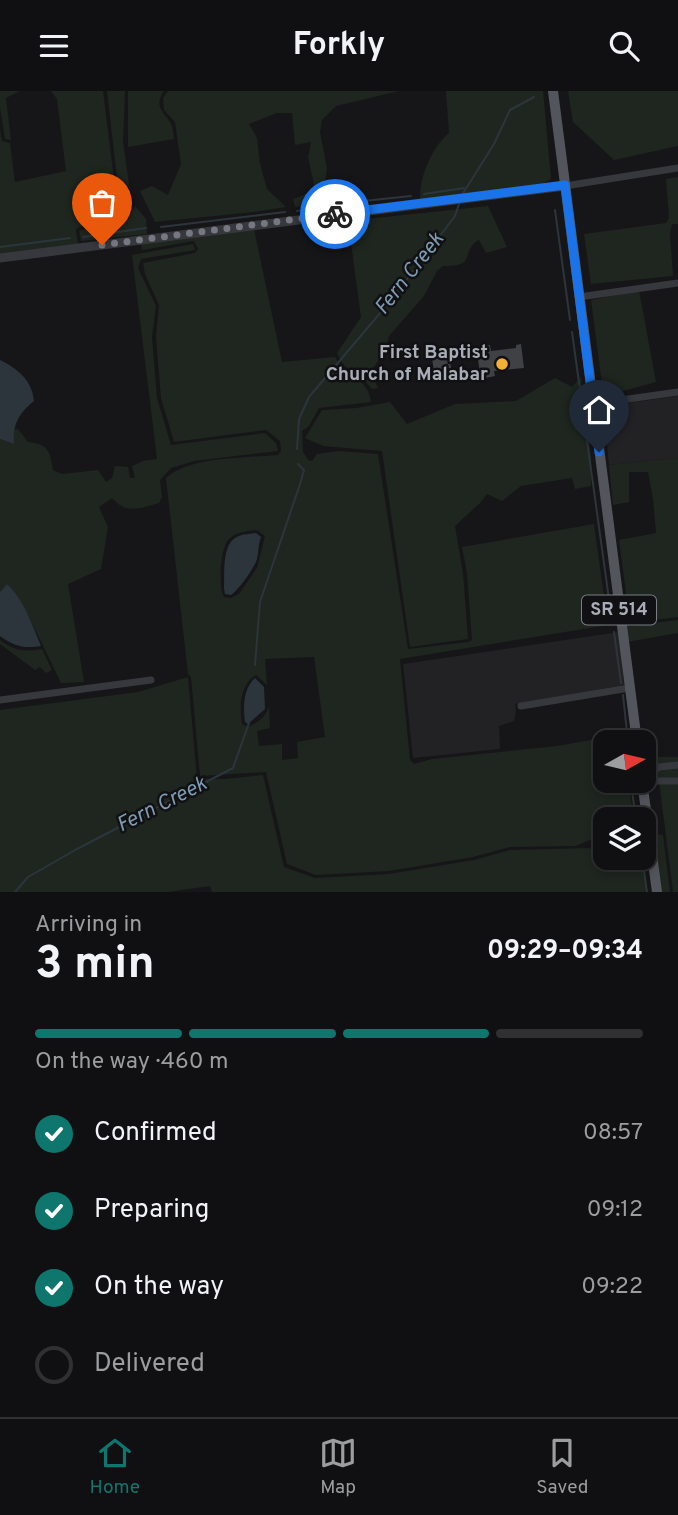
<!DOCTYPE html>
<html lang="en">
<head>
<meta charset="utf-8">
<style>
  :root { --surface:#101012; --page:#1e1e20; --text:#f1f3f6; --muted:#9c9d9f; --line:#303032; --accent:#0f766e }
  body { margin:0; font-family:Overpass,sans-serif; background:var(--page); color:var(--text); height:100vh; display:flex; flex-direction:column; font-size:26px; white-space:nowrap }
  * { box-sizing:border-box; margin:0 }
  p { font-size:23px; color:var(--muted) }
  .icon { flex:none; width:38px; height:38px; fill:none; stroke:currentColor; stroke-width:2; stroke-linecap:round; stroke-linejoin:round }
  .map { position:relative; height:801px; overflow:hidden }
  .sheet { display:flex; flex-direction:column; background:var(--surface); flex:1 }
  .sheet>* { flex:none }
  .needle { width:46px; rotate:82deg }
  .controls { position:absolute; left:593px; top:639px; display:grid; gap:14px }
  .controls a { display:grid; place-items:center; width:63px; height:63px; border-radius:14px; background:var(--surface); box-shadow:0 4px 10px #0003,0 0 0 2px var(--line); font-size:35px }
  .pin { position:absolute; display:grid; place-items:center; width:60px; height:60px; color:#fff; margin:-72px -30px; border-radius:50% 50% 50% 0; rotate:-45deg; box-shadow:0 0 7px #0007 }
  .pin .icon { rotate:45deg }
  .courier { position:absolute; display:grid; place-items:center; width:70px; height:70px; margin:-35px; border:5px solid #1a73e8; border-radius:50%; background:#fff; color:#222; box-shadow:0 2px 9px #0007 }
  .summary em { font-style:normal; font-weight:700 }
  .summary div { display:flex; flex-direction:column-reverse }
  .summary { display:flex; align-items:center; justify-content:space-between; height:119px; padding:0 35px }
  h1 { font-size:46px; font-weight:700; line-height:52px }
  .bar { display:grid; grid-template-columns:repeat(4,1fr); gap:10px 7px; align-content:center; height:84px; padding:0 35px }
  .bar i { height:9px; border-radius:5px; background:var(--line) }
  .bar .selected { background:var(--accent) }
  .bar p { grid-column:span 4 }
  ol { padding:0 35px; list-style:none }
  li { display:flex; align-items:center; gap:21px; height:77px }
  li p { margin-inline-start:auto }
  li .icon { padding:7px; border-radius:50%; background:var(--accent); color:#fff; stroke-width:4 }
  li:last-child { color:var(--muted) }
  li i { width:38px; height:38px; border:4px solid var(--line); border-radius:50% }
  header { display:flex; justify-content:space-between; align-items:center; height:91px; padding:0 35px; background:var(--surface); font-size:32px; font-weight:700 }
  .tabs { display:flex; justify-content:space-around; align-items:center; height:98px; border-top:2px solid var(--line); background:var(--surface); font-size:19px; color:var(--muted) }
  .tabs a { display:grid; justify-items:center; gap:4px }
  .tabs .selected { color:var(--accent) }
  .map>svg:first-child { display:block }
  .built { fill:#222225 }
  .green { fill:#1e261f; fill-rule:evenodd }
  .water { fill:#2c353c }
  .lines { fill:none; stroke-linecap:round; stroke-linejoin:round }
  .stream { stroke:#2c353c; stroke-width:2 }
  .building { fill:#404145 }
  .minor { stroke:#37383d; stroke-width:7 }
  .tertiary { stroke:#37383d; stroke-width:9 }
  .primary { stroke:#53555c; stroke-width:10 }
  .done { stroke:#757880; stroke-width:7; stroke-dasharray:0 12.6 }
  .route { stroke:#1a73e8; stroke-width:9 }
  .poi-dot { fill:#f2b134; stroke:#111113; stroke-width:2.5 }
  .labels { text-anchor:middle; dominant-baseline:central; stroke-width:5; stroke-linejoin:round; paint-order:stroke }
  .shield { fill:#111113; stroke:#7b7e86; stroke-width:2 }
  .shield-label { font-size:18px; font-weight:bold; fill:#a8adb8 }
  .poi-label { font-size:19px; font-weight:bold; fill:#a8adb8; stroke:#111113; text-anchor:end }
  .water-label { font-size:21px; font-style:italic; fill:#7f9bb3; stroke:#111113 }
</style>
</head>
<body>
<header><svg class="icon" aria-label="menu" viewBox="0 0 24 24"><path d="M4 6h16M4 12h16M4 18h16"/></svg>Forkly<svg class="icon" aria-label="search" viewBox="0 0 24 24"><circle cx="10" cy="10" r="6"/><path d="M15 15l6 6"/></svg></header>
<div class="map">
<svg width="678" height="801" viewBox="0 0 678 801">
  <rect width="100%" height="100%" fill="#161618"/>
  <path class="built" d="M678,305V367L609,374L604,322L608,315Z
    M619,541L624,594L515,613L516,620L514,630L499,635L500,658L413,667L403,573Z"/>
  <path class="green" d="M0,0H20L6,7L11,49L5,48L0,17Z
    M51,0H103L115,96L122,107L123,123L77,137L76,140L78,153L0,164V38L2,50L10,52L15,91L66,80L57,8Z
    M107,0H125L123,51L129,93L125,106L118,96Z
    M128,0H164C154,14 162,20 170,31C173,36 173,42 174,48L128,56Z
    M168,0H399L336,15L322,29L320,41L327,77L325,92L333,107L322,112L295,116L293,108L309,102L314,94L308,66L311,51L295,54L292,22H277L249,33L257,47L260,73L267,98L286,116L254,121L155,131L140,100L152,95L168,104L181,73L175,31L164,19L163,7Z
    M446,0H543L551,88L542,93L420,108C420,85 431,57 449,42Z
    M568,0H678V55L614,69L573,31Z
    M678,86V133H672L670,143L673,185L591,193L584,143L666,132L669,127L666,88Z
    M135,115L146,128L147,143L81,150L79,140L130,124Z
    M488,115L507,156L486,162L479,149C459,160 479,176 443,175L437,180L424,205L389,245L386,257L371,281L378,297L372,298L359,283L343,274L337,262L361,226L348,130Z
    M254,138L282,271L335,266C345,286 368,286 371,311L319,317L309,335L302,340L303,361L308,369L312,370L317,363L338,360L378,363L408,558L468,551L472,549L467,482L462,456L594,433L608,534L400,568L410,669L414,673L432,668L557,655L631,642L633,651H606V690H629L631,711L638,728H606L605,743L575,755L510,756L473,766L389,780L316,784L287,773L266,681L200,685L191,586L188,583L166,387C189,365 248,367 278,364L281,360L280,350L266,339L174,351L161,307L156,246L159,214L145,183L143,172L195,162L198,158L194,150L142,159L141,153ZM257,439L265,445L257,477L239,503L231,507L224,506C218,497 220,454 230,447C237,441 248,440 257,439ZM314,566L325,646L297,651L298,667L282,669V653L259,655L257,640L270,637L269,614C268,624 257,633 248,636L242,633C239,616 240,593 256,584L267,594L265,568Z
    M193,153L195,159L141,168L138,177L156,215L152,246L157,307L171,354L265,342L276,352L278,360L194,370L171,377L160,389L162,406L159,412C141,417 126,424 112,407L99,416L108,436L101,478L68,493L84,591L61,592L30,528L7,493L0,501V348L14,353L12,339L18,338L28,351C48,353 50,360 53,379L62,383L98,379L106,391L112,387L115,375L128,376L130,387H135L132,375L143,370L157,368L132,164Z
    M639,199L656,291L612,303L602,293L591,209Z
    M581,286L591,367V395L575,398L572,387L521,395L502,410L487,403L480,412L455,435L463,482L468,548L410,556L382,360L323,355L305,347L322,319L357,317L390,311L407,333L455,313L516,310L555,287L572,296Z
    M678,367V526L630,532L619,449L656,442L653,408L648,381H629V411L613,414L609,374Z
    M678,529V542L627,551L626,533L630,535Z
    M0,549C14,560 25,561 42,558L52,579L46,582L40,576L35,579L0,553Z
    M188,586L197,688H225L263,684L284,776L315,787L389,783L474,769L510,759L592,757L605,752L606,766L640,767L647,801H212L210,795L168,801H0V619L138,601Z
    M656,666H678V801H673Z
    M653,743L663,744L670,801H661Z"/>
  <path class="water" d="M0,269C18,278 32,289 34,310C19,322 12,334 14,353L0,348Z
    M256,442L261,446C258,454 259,460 257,468C255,476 238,500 231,504L225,503L224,497C225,482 221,451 239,445C244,443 250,443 256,442Z
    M7,493C24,509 32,533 41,555C24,558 14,555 0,545V501Z
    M255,587L264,596L265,618L248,633L245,631C243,616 243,598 255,587Z"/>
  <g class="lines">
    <path class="stream" d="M424,103L464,97
      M462,104L494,53L510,19L534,6
      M354,111L411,105
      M555,119L570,229
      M297,120L338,113
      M161,136L285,121
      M83,146L146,137
      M0,156L70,147
      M572,241L612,530
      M297,358L299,328L309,306L392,208L455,125L459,113
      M614,541L621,592
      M255,574L260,511L300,393L304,379L298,373
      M623,604L628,651
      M632,700L636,728
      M642,766L647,801
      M15,801L28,786L77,758L233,677L249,632"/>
  </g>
  <path class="building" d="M521,253L524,277L494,280L495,285L481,288L476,256L490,254L491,260L516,257V254Z
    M449,260L451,277L434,280L431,261Z"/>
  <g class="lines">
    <path class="minor" d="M565,95L678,77
      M579,206L678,192
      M593,313L678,301
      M0,609L151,589
      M521,615L629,597
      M644,688L659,676L678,674
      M643,690H678"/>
    <path class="tertiary" d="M0,167L565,95"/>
    <path class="primary" d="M553,0L637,651
      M642,690L657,801"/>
  </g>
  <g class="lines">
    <path class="done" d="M102,154L335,123"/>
    <path class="route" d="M335,123L565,94L599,361"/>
  </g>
  <circle class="poi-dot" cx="502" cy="273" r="7"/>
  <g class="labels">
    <rect class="shield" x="582" y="504.5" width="74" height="29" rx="5"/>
    <g class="shield-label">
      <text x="619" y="519">SR 514</text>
    </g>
    <g class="poi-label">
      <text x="488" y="262">First Baptist<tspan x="488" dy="22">Church of Malabar</tspan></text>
    </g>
    <g class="water-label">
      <text transform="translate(410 183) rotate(-52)">Fern Creek</text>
      <text transform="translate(162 714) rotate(-27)">Fern Creek</text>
    </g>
  </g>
</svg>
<div class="controls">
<a><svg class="needle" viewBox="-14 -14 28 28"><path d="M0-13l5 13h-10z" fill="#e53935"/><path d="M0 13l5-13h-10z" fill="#9c9d9f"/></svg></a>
<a><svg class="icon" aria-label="layers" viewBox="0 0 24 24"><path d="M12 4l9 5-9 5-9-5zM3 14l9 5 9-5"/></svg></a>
</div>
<div class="pin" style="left:102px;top:154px;background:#ea580c"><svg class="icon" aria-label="bag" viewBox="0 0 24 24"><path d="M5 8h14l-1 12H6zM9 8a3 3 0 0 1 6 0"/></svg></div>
<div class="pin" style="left:599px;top:361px;background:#1f2937"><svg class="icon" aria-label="home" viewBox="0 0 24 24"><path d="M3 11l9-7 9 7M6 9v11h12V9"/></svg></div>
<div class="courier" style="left:335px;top:123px"><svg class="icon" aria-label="bike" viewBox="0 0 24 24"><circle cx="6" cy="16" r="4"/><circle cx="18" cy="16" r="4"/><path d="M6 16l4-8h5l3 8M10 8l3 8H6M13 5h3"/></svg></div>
</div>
<section class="sheet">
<div class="summary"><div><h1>3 min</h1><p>Arriving in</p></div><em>09:29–09:34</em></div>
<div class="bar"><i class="selected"></i><i class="selected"></i><i class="selected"></i><i></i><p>On the way · 460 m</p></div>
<ol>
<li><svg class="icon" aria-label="check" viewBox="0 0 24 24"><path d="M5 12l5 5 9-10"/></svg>Confirmed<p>08:57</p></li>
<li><svg class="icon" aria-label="check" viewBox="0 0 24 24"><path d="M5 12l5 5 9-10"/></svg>Preparing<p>09:12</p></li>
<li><svg class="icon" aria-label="check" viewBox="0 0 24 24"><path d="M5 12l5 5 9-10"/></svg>On the way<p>09:22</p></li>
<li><i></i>Delivered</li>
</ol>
</section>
<nav class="tabs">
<a class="selected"><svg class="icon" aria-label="home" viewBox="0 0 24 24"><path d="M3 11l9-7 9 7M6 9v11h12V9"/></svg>Home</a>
<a><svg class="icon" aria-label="map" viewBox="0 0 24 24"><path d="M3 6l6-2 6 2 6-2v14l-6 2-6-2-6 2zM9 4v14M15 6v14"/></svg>Map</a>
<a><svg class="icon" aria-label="saved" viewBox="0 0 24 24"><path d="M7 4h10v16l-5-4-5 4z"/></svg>Saved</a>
</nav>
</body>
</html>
